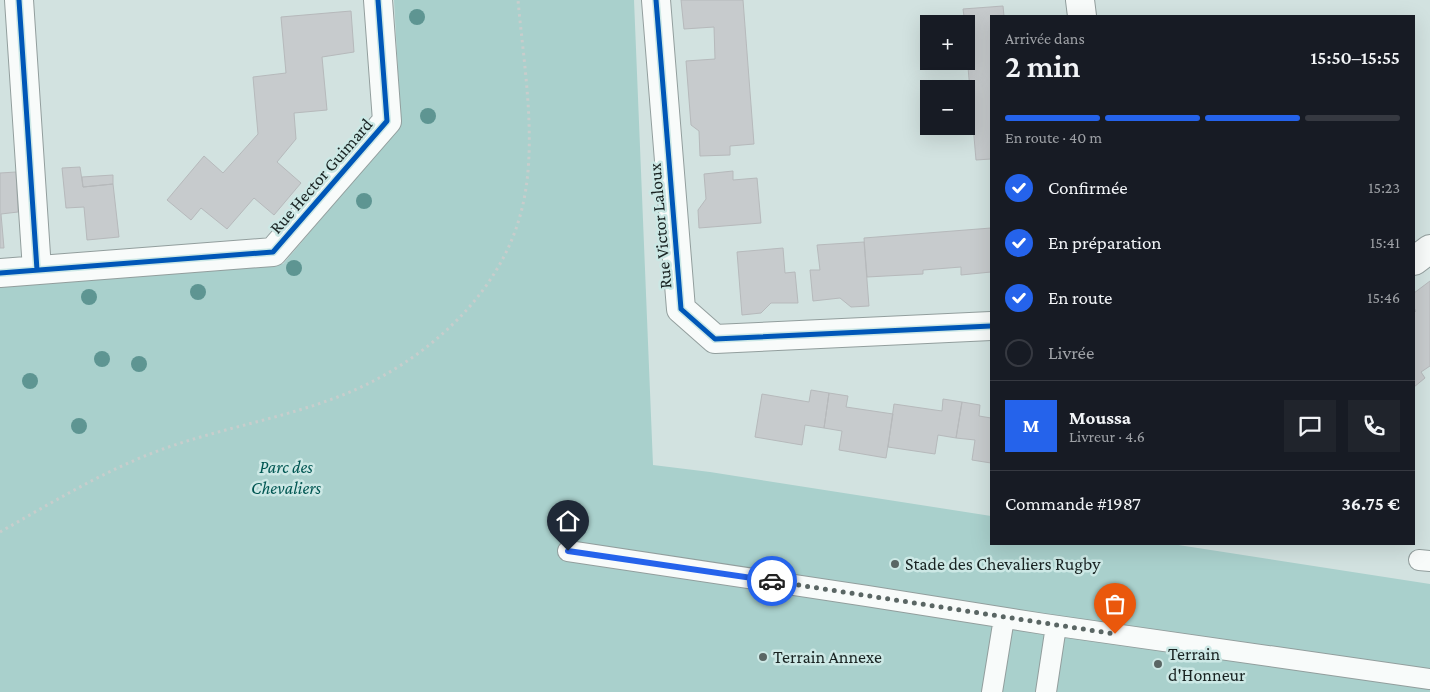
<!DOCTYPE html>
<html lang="fr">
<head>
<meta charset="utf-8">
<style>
  :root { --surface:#171b24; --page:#20242c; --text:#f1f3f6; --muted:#9ea1a6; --line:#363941; --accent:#2563eb }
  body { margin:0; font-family:"Crimson Pro",serif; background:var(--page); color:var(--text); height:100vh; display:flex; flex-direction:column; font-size:19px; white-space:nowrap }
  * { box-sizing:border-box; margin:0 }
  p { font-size:16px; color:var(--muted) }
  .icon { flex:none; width:28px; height:28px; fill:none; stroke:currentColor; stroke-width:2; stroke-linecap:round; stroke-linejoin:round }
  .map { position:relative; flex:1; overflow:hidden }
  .side { position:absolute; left:990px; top:15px; width:425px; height:530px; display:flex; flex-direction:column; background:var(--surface); border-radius:0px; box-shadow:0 5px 20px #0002 }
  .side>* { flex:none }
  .fabs { position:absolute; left:920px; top:15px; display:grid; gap:10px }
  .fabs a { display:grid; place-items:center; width:55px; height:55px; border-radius:0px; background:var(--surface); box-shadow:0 5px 20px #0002; font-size:25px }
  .pin { position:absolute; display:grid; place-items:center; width:42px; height:42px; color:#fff; margin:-51px -21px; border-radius:50% 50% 50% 0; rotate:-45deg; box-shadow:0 0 5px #0007 }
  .pin .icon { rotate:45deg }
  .courier { position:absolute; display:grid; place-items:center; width:50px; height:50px; margin:-25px; border:4px solid #2563eb; border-radius:50%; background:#fff; color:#222; box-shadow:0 1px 6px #0007 }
  .overview em { font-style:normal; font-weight:600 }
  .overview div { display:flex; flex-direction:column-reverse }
  .overview { display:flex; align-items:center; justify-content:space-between; height:85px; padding:0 15px }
  h1 { font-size:32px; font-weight:600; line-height:38px }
  .bar { display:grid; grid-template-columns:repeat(4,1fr); gap:8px 5px; align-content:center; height:60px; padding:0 15px }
  .bar i { height:6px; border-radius:4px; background:var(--line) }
  .bar .active { background:var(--accent) }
  .bar p { grid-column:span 4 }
  .line { display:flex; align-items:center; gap:12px; padding:0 15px; border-top:1px solid var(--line) }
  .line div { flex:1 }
  .round { display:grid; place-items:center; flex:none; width:52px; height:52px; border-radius:0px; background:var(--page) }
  ol { padding:0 15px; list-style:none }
  li { display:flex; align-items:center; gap:15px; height:55px }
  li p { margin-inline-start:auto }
  li .icon { padding:5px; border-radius:50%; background:var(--accent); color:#fff; stroke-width:4 }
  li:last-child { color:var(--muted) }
  li i { width:28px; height:28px; border:2px solid var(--line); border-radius:50% }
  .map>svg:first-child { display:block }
  .green { fill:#a9d0cc }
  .building { fill:#c7cbcd; stroke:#b6b9bb }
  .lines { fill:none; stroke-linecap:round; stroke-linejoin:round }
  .service-casing { stroke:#929e9d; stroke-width:22 }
  .minor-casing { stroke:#929e9d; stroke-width:30 }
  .path { stroke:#c8cdcc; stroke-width:3; stroke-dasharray:2.5 4; stroke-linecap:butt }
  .service { stroke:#f8fbfa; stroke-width:20 }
  .minor { stroke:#f8fbfa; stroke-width:28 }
  .cycleway-casing { stroke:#cce8e5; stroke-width:8 }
  .cycleway { stroke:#0057b8; stroke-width:5 }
  .tree { fill:#5e9592 }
  .done { stroke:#5a6664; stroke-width:5; stroke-dasharray:0 9 }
  .route { stroke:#2563eb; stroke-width:6 }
  .poi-dot { fill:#5a6664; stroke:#cce8e5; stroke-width:2 }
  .labels { text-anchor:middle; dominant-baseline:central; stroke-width:5; stroke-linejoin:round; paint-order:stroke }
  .street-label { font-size:18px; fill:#192322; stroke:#cce8e5 }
  .park-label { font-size:18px; font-style:italic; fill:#005652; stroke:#cce8e5 }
  .poi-label { font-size:18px; fill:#192322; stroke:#cce8e5; text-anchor:start }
</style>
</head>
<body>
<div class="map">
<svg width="1430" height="692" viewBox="0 0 1430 692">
  <rect width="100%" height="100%" fill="#d2e2e0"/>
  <path class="green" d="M394,0H634L653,465L710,472L991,516V544H1172L1430,584V692H0V286L283,264L401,125Z"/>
  <path class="building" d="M681,0H743L754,144L730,146V155L700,156L699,131L691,125L686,61L715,59L714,27L684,29Z
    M1003,6L1004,16H991V159L976,160L966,44V24H965L963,9Z
    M351,11L354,52L322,57L327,110L294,113L296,139L277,162L301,183L274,215L254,198L227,229L201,208L191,220L167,200L204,156L223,173L258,134L253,77L286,73L281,17Z
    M80,167L83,187L113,184L119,237L87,240L84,207L66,208L62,168Z
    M733,171V180L757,178L761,223L699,228L698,210L706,199L704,174Z
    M16,172L18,212L1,214L4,248H0V173Z
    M113,175V184L83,187L82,177Z
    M991,228V272L961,275V267L923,270V274L867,277L864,238Z
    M864,242L869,306L851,307L840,298L813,301L810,270H820L817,245Z
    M783,248L785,273L795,272L798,303H771L761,313L742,315L737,252Z
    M1430,281V366L1421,372L1425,378L1414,387V313L1416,311L1414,308V293Z
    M811,390L829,393L824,428L805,425L802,445L755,437L762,394L809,402Z
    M829,393L848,396L846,407L893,414L886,458L839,450L842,431L824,428Z
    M943,399L962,402L956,438L938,435L935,454L888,447L894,404L942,411Z
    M962,402L980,405L979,416L991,418V463L972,460L975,440L956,438Z"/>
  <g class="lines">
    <g class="service-casing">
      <path id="service" d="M568,551L867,596L1044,624L1430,679
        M1419,560L1430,561
        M992,692L1004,618
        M1046,692L1056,626"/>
    </g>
    <g class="minor-casing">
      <path id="minor" d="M19,0L37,270
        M656,0L681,309L715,339L991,326
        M1080,0L1082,16
        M1414,261L1430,249
        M0,273L273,252L387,121L378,0"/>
    </g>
    <path class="path" d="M0,532C53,502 105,470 163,449C219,429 279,419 335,398C416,368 496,302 520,216C539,150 524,68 518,0"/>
    <use href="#service" class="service"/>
    <use href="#minor" class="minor"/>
    <g class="cycleway-casing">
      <path id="cycleway" d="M19,0L37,270
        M656,0L681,309L715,339L991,326
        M0,273L273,252L387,121L378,0"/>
    </g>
    <use href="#cycleway" class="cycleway"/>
  </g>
  <g class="tree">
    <circle cx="417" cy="17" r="8"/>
    <circle cx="428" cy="116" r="8"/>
    <circle cx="364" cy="201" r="8"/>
    <circle cx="294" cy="268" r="8"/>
    <circle cx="198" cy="292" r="8"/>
    <circle cx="89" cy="297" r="8"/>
    <circle cx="102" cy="359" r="8"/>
    <circle cx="139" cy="364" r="8"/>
    <circle cx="30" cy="381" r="8"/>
    <circle cx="79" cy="426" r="8"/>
  </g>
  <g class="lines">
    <path class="done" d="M772,581L1115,634"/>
    <path class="route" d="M568,551L772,581"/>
  </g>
  <g class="poi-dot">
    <circle cx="895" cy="564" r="5"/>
    <circle cx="763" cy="657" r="5"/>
    <circle cx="1158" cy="664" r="5"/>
  </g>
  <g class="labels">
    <g class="street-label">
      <text transform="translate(321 176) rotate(-49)">Rue Hector Guimard</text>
      <text transform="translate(660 226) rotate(-95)">Rue Victor Laloux</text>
    </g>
    <g class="park-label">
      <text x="286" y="467">Parc des<tspan x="286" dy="21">Chevaliers</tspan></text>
    </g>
    <g class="poi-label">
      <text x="905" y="564">Stade des Chevaliers Rugby</text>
      <text x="1168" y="654">Terrain<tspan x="1168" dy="21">d'Honneur</tspan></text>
      <text x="773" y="657">Terrain Annexe</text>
    </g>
  </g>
</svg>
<div class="fabs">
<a>+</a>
<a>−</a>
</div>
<div class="pin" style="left:1115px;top:634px;background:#ea580c"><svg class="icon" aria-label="bag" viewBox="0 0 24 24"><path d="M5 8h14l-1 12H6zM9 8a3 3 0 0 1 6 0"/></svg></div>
<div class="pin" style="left:568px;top:551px;background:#1f2937"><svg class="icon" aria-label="home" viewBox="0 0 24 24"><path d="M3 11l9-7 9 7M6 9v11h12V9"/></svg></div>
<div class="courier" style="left:772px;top:581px"><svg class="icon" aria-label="car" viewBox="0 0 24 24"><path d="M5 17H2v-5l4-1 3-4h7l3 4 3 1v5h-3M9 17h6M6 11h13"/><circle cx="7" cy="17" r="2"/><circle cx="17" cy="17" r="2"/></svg></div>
<section class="side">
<div class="overview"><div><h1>2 min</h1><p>Arrivée dans</p></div><em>15:50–15:55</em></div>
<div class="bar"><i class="active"></i><i class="active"></i><i class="active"></i><i></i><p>En route · 40 m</p></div>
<ol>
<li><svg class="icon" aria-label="check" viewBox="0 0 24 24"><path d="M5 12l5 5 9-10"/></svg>Confirmée<p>15:23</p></li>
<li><svg class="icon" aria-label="check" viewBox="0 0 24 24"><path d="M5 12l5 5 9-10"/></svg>En préparation<p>15:41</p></li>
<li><svg class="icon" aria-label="check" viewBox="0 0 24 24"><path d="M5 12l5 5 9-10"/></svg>En route<p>15:46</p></li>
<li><i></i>Livrée</li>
</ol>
<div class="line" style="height:90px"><b class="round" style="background:var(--accent);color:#fff">M</b><div><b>Moussa</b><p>Livreur · 4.6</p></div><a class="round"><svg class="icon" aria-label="chat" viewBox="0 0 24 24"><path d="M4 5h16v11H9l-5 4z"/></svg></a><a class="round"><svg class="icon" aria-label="phone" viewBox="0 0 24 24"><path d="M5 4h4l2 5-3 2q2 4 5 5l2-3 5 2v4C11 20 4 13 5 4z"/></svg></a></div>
<div class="line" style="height:65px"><div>Commande #1987</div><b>36.75 €</b></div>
</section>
</div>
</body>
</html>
